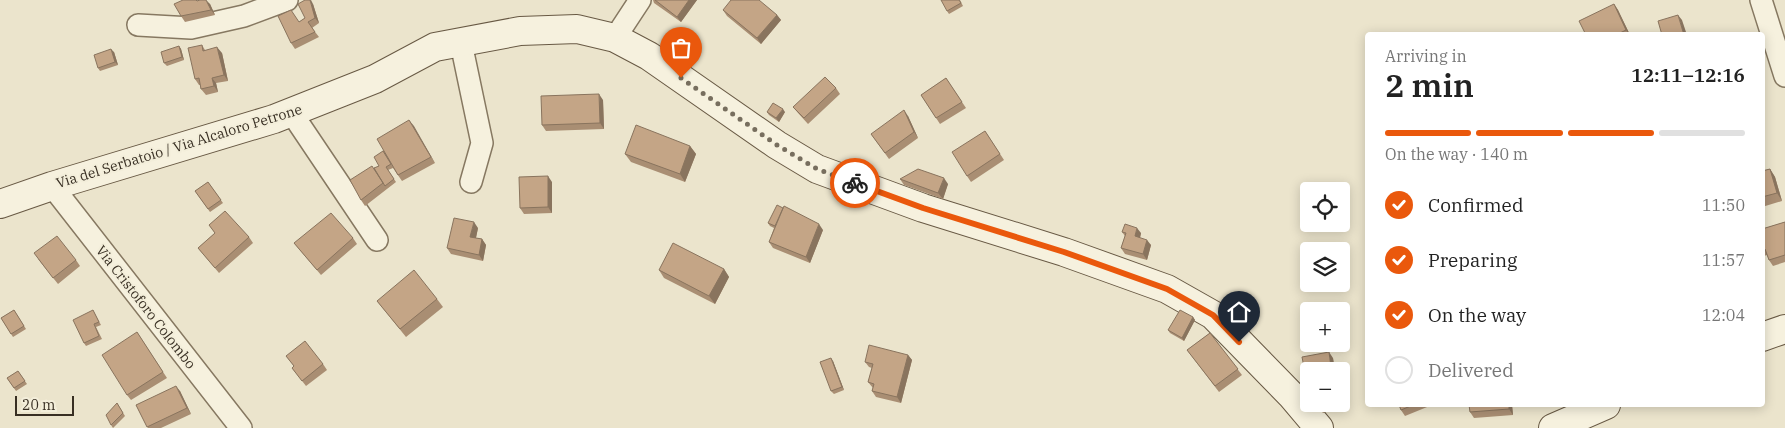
<!DOCTYPE html>
<html lang="en">
<head>
<meta charset="utf-8">
<style>
  :root { --surface:#fff; --page:#f2f2f2; --text:#222; --muted:#767676; --line:#e0e0e0; --accent:#ea580c }
  body { margin:0; font-family:"IBM Plex Serif",serif; background:var(--page); color:var(--text); height:100vh; display:flex; flex-direction:column; font-size:19px; white-space:nowrap }
  * { box-sizing:border-box; margin:0 }
  p { font-size:16px; color:var(--muted) }
  .icon { flex:none; width:28px; height:28px; fill:none; stroke:currentColor; stroke-width:2; stroke-linecap:round; stroke-linejoin:round }
  .map { position:relative; flex:1; overflow:hidden }
  .panel { position:absolute; left:1365px; top:32px; width:400px; height:375px; display:flex; flex-direction:column; background:var(--surface); border-radius:5px; box-shadow:0 2px 12px #0003 }
  .panel>* { flex:none }
  .fabs { position:absolute; left:1300px; top:182px; display:grid; gap:10px }
  .fabs a { display:grid; place-items:center; width:50px; height:50px; border-radius:5px; background:var(--surface); box-shadow:0 2px 12px #0003; font-size:25px }
  .scale { position:absolute; left:15px; bottom:12px; width:59px; box-sizing:border-box; padding-left:5px; border:2px solid #382f23; border-top:0; font-size:14px; line-height:18px; white-space:nowrap; color:#382f23; -webkit-text-stroke:4px #f3eeda; paint-order:stroke }
  .pin { position:absolute; display:grid; place-items:center; width:42px; height:42px; color:#fff; margin:-51px -21px; border-radius:50% 50% 50% 0; rotate:-45deg; box-shadow:0 0 5px #0007 }
  .pin .icon { rotate:45deg }
  .courier { position:absolute; display:grid; place-items:center; width:50px; height:50px; margin:-25px; border:4px solid #ea580c; border-radius:50%; background:#fff; color:#222; box-shadow:0 1px 6px #0007 }
  .headline em { font-style:normal; font-weight:600 }
  .headline div { display:flex; flex-direction:column-reverse }
  .headline { display:flex; align-items:center; justify-content:space-between; height:85px; padding:0 20px }
  h1 { font-size:32px; font-weight:600; line-height:38px }
  .bar { display:grid; grid-template-columns:repeat(4,1fr); gap:8px 5px; align-content:center; height:60px; padding:0 20px }
  .bar i { height:6px; border-radius:4px; background:var(--line) }
  .bar .on { background:var(--accent) }
  .bar p { grid-column:span 4 }
  ol { padding:0 20px; list-style:none }
  li { display:flex; align-items:center; gap:15px; height:55px }
  li p { margin-inline-start:auto }
  li .icon { padding:5px; border-radius:50%; background:var(--accent); color:#fff; stroke-width:4 }
  li:last-child { color:var(--muted) }
  li i { width:28px; height:28px; border:2px solid var(--line); border-radius:50% }
  .map>svg:first-child { display:block }
  .lines { fill:none; stroke-linecap:round; stroke-linejoin:round }
  .street-casing { stroke:#867861; stroke-width:24 }
  .secondary-casing { stroke:#685944; stroke-width:30 }
  .street { stroke:#f6f1de; stroke-width:21 }
  .secondary { stroke:#f6f1de; stroke-width:28 }
  .wall { fill:#a98e73 }
  .shaded-wall { fill:#89745e }
  .building { fill:#c4a586; stroke:#89745e }
  .done { stroke:#776e5e; stroke-width:5; stroke-dasharray:0 9 }
  .route { stroke:#ea580c; stroke-width:6 }
  .labels { text-anchor:middle; dominant-baseline:central; stroke-width:4; stroke-linejoin:round; paint-order:stroke }
  .street-label { font-size:14px; fill:#382f23; stroke:#f3eeda }
</style>
</head>
<body>
<div class="map">
<svg width="1785" height="428" viewBox="0 0 1785 428">
  <rect width="100%" height="100%" fill="#ebe4cc"/>
  <g class="lines">
    <g class="street-casing">
      <path id="street" d="M1761,0L1785,76
        M138,25L191,28L244,16L287,0
        M615,38L640,0
        M461,43L482,143L471,182
        M291,112L377,240
        M52,186L241,428"/>
    </g>
    <g class="secondary-casing">
      <path id="secondary" d="M0,204L52,186L274,119L375,79L435,47L520,31L577,29L615,38L649,56L777,145L817,169L923,208L1064,252L1167,289L1213,315L1292,396L1319,428
        M1762,337L1785,329
        M1553,428L1606,405"/>
    </g>
    <use href="#street" class="street"/>
    <use href="#secondary" class="secondary"/>
  </g>
  <path class="wall" d="M183,0H197L198,1L210,4L215,15L185,22L181,16Z
    M653,0H697L681,22L654,3Z
    M960,0L963,6L949,14L947,11Z
    M313,4L319,23L312,28L319,37L295,49L291,43L299,22L305,18Z
    M1614,4L1618,10L1630,35H1586Z
    M723,10L777,15L781,20L761,44L727,16Z
    M202,45L205,50L222,53L228,81L216,83L218,92L206,95L201,89L200,85H199L195,79Z
    M179,46L181,49L184,60L167,66L164,63Z
    M114,52L118,65L100,71L98,68Z
    M946,78L966,108L940,124L921,95Z
    M836,88L840,94L808,124L798,113L793,107Z
    M603,100L604,129L546,131L542,125Z
    M767,112H785L779,122L769,115Z
    M908,116L918,138L889,159L871,134Z
    M409,120L435,163L402,181L393,168L388,170L396,182L365,206L361,200L374,168L379,166L383,151Z
    M985,131L1004,160L971,182L967,176Z
    M690,146L696,154L685,182L631,162L625,154Z
    M1770,169L1775,177L1782,201L1762,207V171Z
    M900,179L948,184L943,199L904,185Z
    M208,182L223,203L210,212L195,191Z
    M552,182V213L524,214L520,208Z
    M1785,222V262L1773,266L1769,260L1767,255L1764,256L1762,254V229Z
    M768,223L823,230L810,263L773,248L769,242L774,228L770,226Z
    M209,225L249,237L253,243L219,273L198,248L215,233Z
    M478,228L476,238L482,239L486,245L483,261L451,254L447,248Z
    M1122,232L1141,233L1140,238L1151,245L1147,260L1125,254L1121,248L1125,236Z
    M353,238L357,244L321,275L294,243Z
    M38,259L76,260L80,266L58,284Z
    M724,269L729,277L715,304L664,278L659,270Z
    M437,299L443,307L406,337L377,301Z
    M14,310L26,329L13,337L1,318Z
    M93,310L101,325L96,327L102,339L86,346L84,343Z
    M1193,317L1195,320L1184,341L1170,333L1168,330Z
    M137,332L167,378L131,400L127,395Z
    M1210,333L1242,375L1219,392L1187,350Z
    M908,355L912,360L901,403L876,397L872,391L873,388L868,382L872,368L869,367L865,362Z
    M286,356L323,364L327,370L306,386L292,368L294,366Z
    M1333,358L1334,366H1338L1342,371L1348,404L1323,413L1316,404H1341V371H1309Z
    M833,361L844,390L834,394L831,391Z
    M18,371L27,384L16,391L7,378Z
    M180,391L191,414L161,428H148L136,405Z
    M117,403L125,416L113,428L111,425Z
    M1399,405H1432L1405,416L1401,410Z
    M1469,405H1512L1513,415L1474,418L1470,412Z"/>
  <path class="shaded-wall" d="M206,0L210,4L215,15L211,10Z
    M310,0H311L313,4L319,23L315,18Z
    M689,0H697L681,22L677,17Z
    M1614,4L1618,10L1630,35L1626,30Z
    M777,15L781,20L761,44L757,38Z
    M1678,15L1682,20L1687,35H1684Z
    M179,46L181,49L184,60L182,57Z
    M217,47L222,53L228,81L224,75Z
    M111,49L114,52L118,65L115,62Z
    M212,78L216,83L218,92L214,86Z
    M599,94L603,100L604,129L600,123Z
    M783,109L785,112L779,122L776,118Z
    M904,110L908,116L918,138L914,132Z
    M409,120L414,126L435,163L431,157Z
    M690,146L696,154L685,182L680,174Z
    M1770,169L1775,177L1782,201L1777,193Z
    M548,176L552,182V213L548,207Z
    M944,178L948,184L943,199L938,193Z
    M474,222L478,228L475,242L470,237Z
    M819,224L823,230L810,263L806,257Z
    M1137,228L1141,233L1139,242L1135,236Z
    M482,239L486,245L483,261L479,255Z
    M1147,240L1151,245L1147,260L1143,254Z
    M724,269L729,277L715,304L709,296Z
    M1193,317L1195,320L1184,341L1182,338Z
    M1329,352L1333,358L1335,371L1331,367Z
    M908,355L912,360L901,403L897,397Z
    M831,358L833,361L844,390L842,387Z
    M1338,366L1342,371L1348,404L1344,398L1341,384V371H1339Z
    M176,386L180,391L191,414L187,408Z
    M1509,405H1512L1513,415L1509,409Z"/>
  <path class="building" d="M183,0H196L197,1L200,0H206L211,10L181,16L174,4Z
    M305,0H310L315,18L308,22L315,32L291,43L278,16L291,10L299,22L305,18L298,4Z
    M655,0H689L677,17Z
    M731,0H759L777,15L757,38L723,10Z
    M941,0H959L961,3L947,11Z
    M1614,4L1626,30L1616,35H1586L1579,21Z
    M1678,15L1684,35H1662L1658,21Z
    M202,45L203,51L217,47L224,75L212,78L214,86L201,89L199,78L195,79L188,48Z
    M179,46L182,57L164,63L161,52Z
    M111,49L115,62L98,68L94,55Z
    M825,77L836,88L804,118L793,107Z
    M946,78L962,102L936,118L921,95Z
    M599,94L600,123L542,125L541,96Z
    M773,103L783,109L776,118L767,112Z
    M904,110L914,132L885,153L871,134Z
    M409,120L431,157L398,175L377,139Z
    M636,125L690,146L680,174L625,154Z
    M985,131L1000,154L967,176L952,152Z
    M383,151L391,164L386,167L394,179L385,186L374,168L379,166L374,157Z
    M372,166L383,183L361,200L350,180Z
    M918,169L944,178L938,193L900,179Z
    M1770,169L1777,193L1762,197V171Z
    M548,176V207L520,208L519,177Z
    M208,182L221,200L208,209L195,191Z
    M777,205L783,208L775,226L768,223Z
    M784,206L819,224L806,257L769,242Z
    M225,211L249,237L215,268L198,248L215,233L209,225Z
    M331,213L353,238L317,270L294,243Z
    M454,218L474,222L470,237L482,239L479,255L447,248Z
    M1785,222V255L1769,260L1765,249H1762V229Z
    M1125,224L1137,228L1135,236L1147,240L1143,254L1121,248L1126,233L1122,232Z
    M57,236L76,260L53,278L34,253Z
    M673,243L724,269L709,296L659,270Z
    M414,270L437,299L400,329L377,301Z
    M14,310L24,326L11,334L1,318Z
    M93,310L99,322L94,324L99,336L84,343L73,320Z
    M1180,310L1193,317L1182,338L1168,330Z
    M137,332L163,372L127,395L102,355Z
    M1210,333L1238,369L1215,386L1187,350Z
    M305,341L323,364L302,381L292,368L294,366L286,356Z
    M869,345L908,355L897,397L872,391L874,384L868,382L873,364L865,362Z
    M1329,352L1331,367L1338,366L1339,371H1309V393L1302,357Z
    M831,358L842,387L831,391L820,362Z
    M18,371L25,381L14,388L7,378Z
    M1341,384L1344,398L1341,399Z
    M176,386L187,408L147,427L136,405Z
    M117,403L123,413L111,425L106,415Z
    M1316,404H1328L1318,407Z
    M1399,405H1413L1401,410Z
    M1469,405H1509V409L1470,412Z"/>
  <g class="lines">
    <path class="done" d="M681,78L777,145L817,169L855,183"/>
    <path class="route" d="M855,183L923,208L1064,252L1167,289L1213,315L1239,342"/>
  </g>
  <g class="labels">
    <g class="street-label">
      <text transform="translate(179 146) rotate(-17)">Via del Serbatoio / Via Alcaloro Petrone</text>
      <text transform="translate(146 307) rotate(52)">Via Cristoforo Colombo</text>
    </g>
  </g>
</svg>
<div class="fabs">
<a><svg class="icon" aria-label="locate" viewBox="0 0 24 24"><circle cx="12" cy="12" r="6"/><path d="M12 2v4M12 18v4M2 12h4M18 12h4"/></svg></a>
<a><svg class="icon" aria-label="layers" viewBox="0 0 24 24"><path d="M12 4l9 5-9 5-9-5zM3 14l9 5 9-5"/></svg></a>
<a>+</a>
<a>−</a>
</div>
<div class="scale">20 m</div>
<div class="pin" style="left:681px;top:78px;background:#ea580c"><svg class="icon" aria-label="bag" viewBox="0 0 24 24"><path d="M5 8h14l-1 12H6zM9 8a3 3 0 0 1 6 0"/></svg></div>
<div class="pin" style="left:1239px;top:342px;background:#1f2937"><svg class="icon" aria-label="home" viewBox="0 0 24 24"><path d="M3 11l9-7 9 7M6 9v11h12V9"/></svg></div>
<div class="courier" style="left:855px;top:183px"><svg class="icon" aria-label="bike" viewBox="0 0 24 24"><circle cx="6" cy="16" r="4"/><circle cx="18" cy="16" r="4"/><path d="M6 16l4-8h5l3 8M10 8l3 8H6M13 5h3"/></svg></div>
<section class="panel">
<div class="headline"><div><h1>2 min</h1><p>Arriving in</p></div><em>12:11–12:16</em></div>
<div class="bar"><i class="on"></i><i class="on"></i><i class="on"></i><i></i><p>On the way · 140 m</p></div>
<ol>
<li><svg class="icon" aria-label="check" viewBox="0 0 24 24"><path d="M5 12l5 5 9-10"/></svg>Confirmed<p>11:50</p></li>
<li><svg class="icon" aria-label="check" viewBox="0 0 24 24"><path d="M5 12l5 5 9-10"/></svg>Preparing<p>11:57</p></li>
<li><svg class="icon" aria-label="check" viewBox="0 0 24 24"><path d="M5 12l5 5 9-10"/></svg>On the way<p>12:04</p></li>
<li><i></i>Delivered</li>
</ol>
</section>
</div>
</body>
</html>
